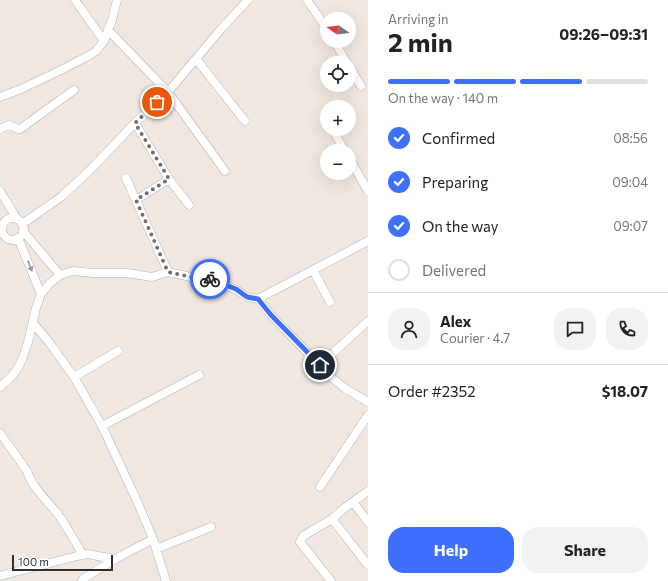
<!DOCTYPE html>
<html lang="en">
<head>
<meta charset="utf-8">
<style>
  :root { --surface:#fff; --page:#f2f2f2; --text:#222; --muted:#767676; --line:#e0e0e0; --accent:#3e6fff }
  body { margin:0; font-family:Commissioner,sans-serif; background:var(--page); color:var(--text); height:100vh; display:flex; flex-direction:column; font-size:15px; white-space:nowrap }
  * { box-sizing:border-box; margin:0 }
  p { font-size:13px; color:var(--muted) }
  .icon { flex:none; width:22px; height:22px; fill:none; stroke:currentColor; stroke-width:2; stroke-linecap:round; stroke-linejoin:round }
  .map { position:relative; flex:1; overflow:hidden }
  .drawer { display:flex; flex-direction:column; background:var(--surface); width:300px }
  .drawer>* { flex:none }
  .needle { width:26px; rotate:284deg }
  .controls { position:absolute; left:320px; top:12px; display:grid; gap:8px }
  .controls a { display:grid; place-items:center; width:36px; height:36px; border-radius:50%; background:var(--surface); box-shadow:0 4px 16px #0002; font-size:20px }
  .scale { position:absolute; left:12px; bottom:10px; width:101px; box-sizing:border-box; padding-left:4px; border:2px solid #2e2e2e; border-top:0; font-size:11px; line-height:14px; white-space:nowrap; color:#2e2e2e; -webkit-text-stroke:3px #fff; paint-order:stroke }
  .pin { position:absolute; display:grid; place-items:center; width:34px; height:34px; color:#fff; margin:-17px; border:2px solid #fff; border-radius:50%; box-shadow:0 1px 4px #0007 }
  .courier { position:absolute; display:grid; place-items:center; width:40px; height:40px; margin:-20px; border:3px solid #3e6fff; border-radius:50%; background:#fff; color:#222; box-shadow:0 1px 5px #0007 }
  .summary em { font-style:normal; font-weight:700 }
  .summary div { display:flex; flex-direction:column-reverse }
  .summary { display:flex; align-items:center; justify-content:space-between; height:68px; padding:0 20px }
  h1 { font-size:26px; font-weight:700; line-height:30px }
  .bar { display:grid; grid-template-columns:repeat(4,1fr); gap:6px 4px; align-content:center; height:48px; padding:0 20px }
  .bar i { height:5px; border-radius:3px; background:var(--line) }
  .bar .selected { background:var(--accent) }
  .bar p { grid-column:span 4 }
  .line { display:flex; align-items:center; gap:10px; padding:0 20px; border-top:1px solid var(--line) }
  .line div { flex:1 }
  .round { display:grid; place-items:center; flex:none; width:42px; height:42px; border-radius:16px; background:var(--page) }
  ol { padding:0 20px; list-style:none }
  li { display:flex; align-items:center; gap:12px; height:44px }
  li p { margin-inline-start:auto }
  li .icon { padding:4px; border-radius:50%; background:var(--accent); color:#fff; stroke-width:4 }
  li:last-child { color:var(--muted) }
  li i { width:22px; height:22px; border:2px solid var(--line); border-radius:50% }
  .button { display:flex; gap:8px; margin-top:auto; padding:8px 20px }
  .button a { flex:1; height:46px; border-radius:16px; background:var(--accent); color:#fff; font-size:16px; font-weight:700; line-height:46px; text-align:center }
  .button a+a { background:var(--page); color:var(--text) }
  main { display:flex; flex:1; min-height:0 }
  .map>svg:first-child { display:block }
  .lines { fill:none; stroke-linecap:round; stroke-linejoin:round }
  .minor-casing { stroke:#b0b4be; stroke-width:9 }
  .minor { stroke:#fff; stroke-width:8 }
  .oneway { fill:#969696 }
  .done { stroke:#726f6c; stroke-width:4; stroke-dasharray:0 7.2 }
  .route { stroke:#3e6fff; stroke-width:5 }
</style>
</head>
<body>
<main>
<div class="map">
<svg width="368" height="581" viewBox="0 0 368 581">
  <rect width="100%" height="100%" fill="#f0e8e0"/>
  <g class="lines">
    <g class="minor-casing">
      <path id="minor" d="M75,0L104,41
        M307,0L327,29
        M108,30L168,92L225,171
        M334,41L347,63
        M196,59L245,121
        M349,66L361,86
        M0,97L21,89L59,71L90,55L96,51L104,41L112,20L117,0
        M135,123L169,179L189,205
        M0,129L9,125L18,129H20L74,90
        M332,129L345,151
        M349,158L368,191
        M126,178L168,272
        M0,191L17,219
        M136,200L169,179
        M2 229a11 11 0 1 1 22 0a11 11 0 1 1-22 0Z
        M22,224L61,197L89,171L135,123L168,92L221,29L248,0
        M23,231L60,275
        M18,238L41,294
        M313,270L330,302
        M258,299L368,241
        M33,323L49,342L74,377L102,426L137,501L153,539L166,581
        M320,365L368,321
        M74,377L118,351
        M0,387L11,377L18,368L23,357L28,342L36,308L41,294L49,284L60,275L73,271L93,273H127L152,277L168,272L191,277L205,278L235,289L247,297L258,299L271,315L331,377L346,389L368,402
        M102,426L199,375
        M0,433L27,471C32,488 49,502 60,517C68,529 75,542 83,555
        M320,487L368,415
        M353,502L368,522
        M332,519L368,565
        M156,549L211,527
        M0,576L77,556L87,554L115,559
        M82,581L83,579L115,559L153,539
        M331,581L300,542L303,536L332,519L343,509L368,491"/>
    </g>
    <use href="#minor" class="minor"/>
  </g>
  <defs><path id="oneway-solid" d="M-6-.8H1V-3.2L6.5 0L1 3.2V.8H-6Z"/></defs>
  <use class="oneway" href="#oneway-solid" transform="translate(30 266) rotate(68)"/>
  <g class="lines">
    <path class="done" d="M157,102L135,123L169,179L136,200L168,272L191,277L206,278L210,279"/>
    <path class="route" d="M210,279L236,289L247,297L258,299L271,315L320,365"/>
  </g>
</svg>
<div class="controls">
<a><svg class="needle" viewBox="-14 -14 28 28"><path d="M0-13l5 13h-10z" fill="#e53935"/><path d="M0 13l5-13h-10z" fill="#767676"/></svg></a>
<a><svg class="icon" aria-label="locate" viewBox="0 0 24 24"><circle cx="12" cy="12" r="6"/><path d="M12 2v4M12 18v4M2 12h4M18 12h4"/></svg></a>
<a>+</a>
<a>−</a>
</div>
<div class="scale">100 m</div>
<div class="pin" style="left:157px;top:102px;background:#ea580c"><svg class="icon" aria-label="bag" viewBox="0 0 24 24"><path d="M5 8h14l-1 12H6zM9 8a3 3 0 0 1 6 0"/></svg></div>
<div class="pin" style="left:320px;top:365px;background:#1f2937"><svg class="icon" aria-label="home" viewBox="0 0 24 24"><path d="M3 11l9-7 9 7M6 9v11h12V9"/></svg></div>
<div class="courier" style="left:210px;top:279px"><svg class="icon" aria-label="bike" viewBox="0 0 24 24"><circle cx="6" cy="16" r="4"/><circle cx="18" cy="16" r="4"/><path d="M6 16l4-8h5l3 8M10 8l3 8H6M13 5h3"/></svg></div>
</div>
<section class="drawer">
<div class="summary"><div><h1>2 min</h1><p>Arriving in</p></div><em>09:26–09:31</em></div>
<div class="bar"><i class="selected"></i><i class="selected"></i><i class="selected"></i><i></i><p>On the way · 140 m</p></div>
<ol>
<li><svg class="icon" aria-label="check" viewBox="0 0 24 24"><path d="M5 12l5 5 9-10"/></svg>Confirmed<p>08:56</p></li>
<li><svg class="icon" aria-label="check" viewBox="0 0 24 24"><path d="M5 12l5 5 9-10"/></svg>Preparing<p>09:04</p></li>
<li><svg class="icon" aria-label="check" viewBox="0 0 24 24"><path d="M5 12l5 5 9-10"/></svg>On the way<p>09:07</p></li>
<li><i></i>Delivered</li>
</ol>
<div class="line" style="height:72px"><a class="round"><svg class="icon" aria-label="person" viewBox="0 0 24 24"><circle cx="12" cy="8" r="4"/><path d="M4 21q1-7 8-7t8 7"/></svg></a><div><b>Alex</b><p>Courier · 4.7</p></div><a class="round"><svg class="icon" aria-label="chat" viewBox="0 0 24 24"><path d="M4 5h16v11H9l-5 4z"/></svg></a><a class="round"><svg class="icon" aria-label="phone" viewBox="0 0 24 24"><path d="M5 4h4l2 5-3 2q2 4 5 5l2-3 5 2v4C11 20 4 13 5 4z"/></svg></a></div>
<div class="line" style="height:52px"><div>Order #2352</div><b>$18.07</b></div>
<div class="button"><a>Help</a><a>Share</a></div>
</section>
</main>
</body>
</html>
